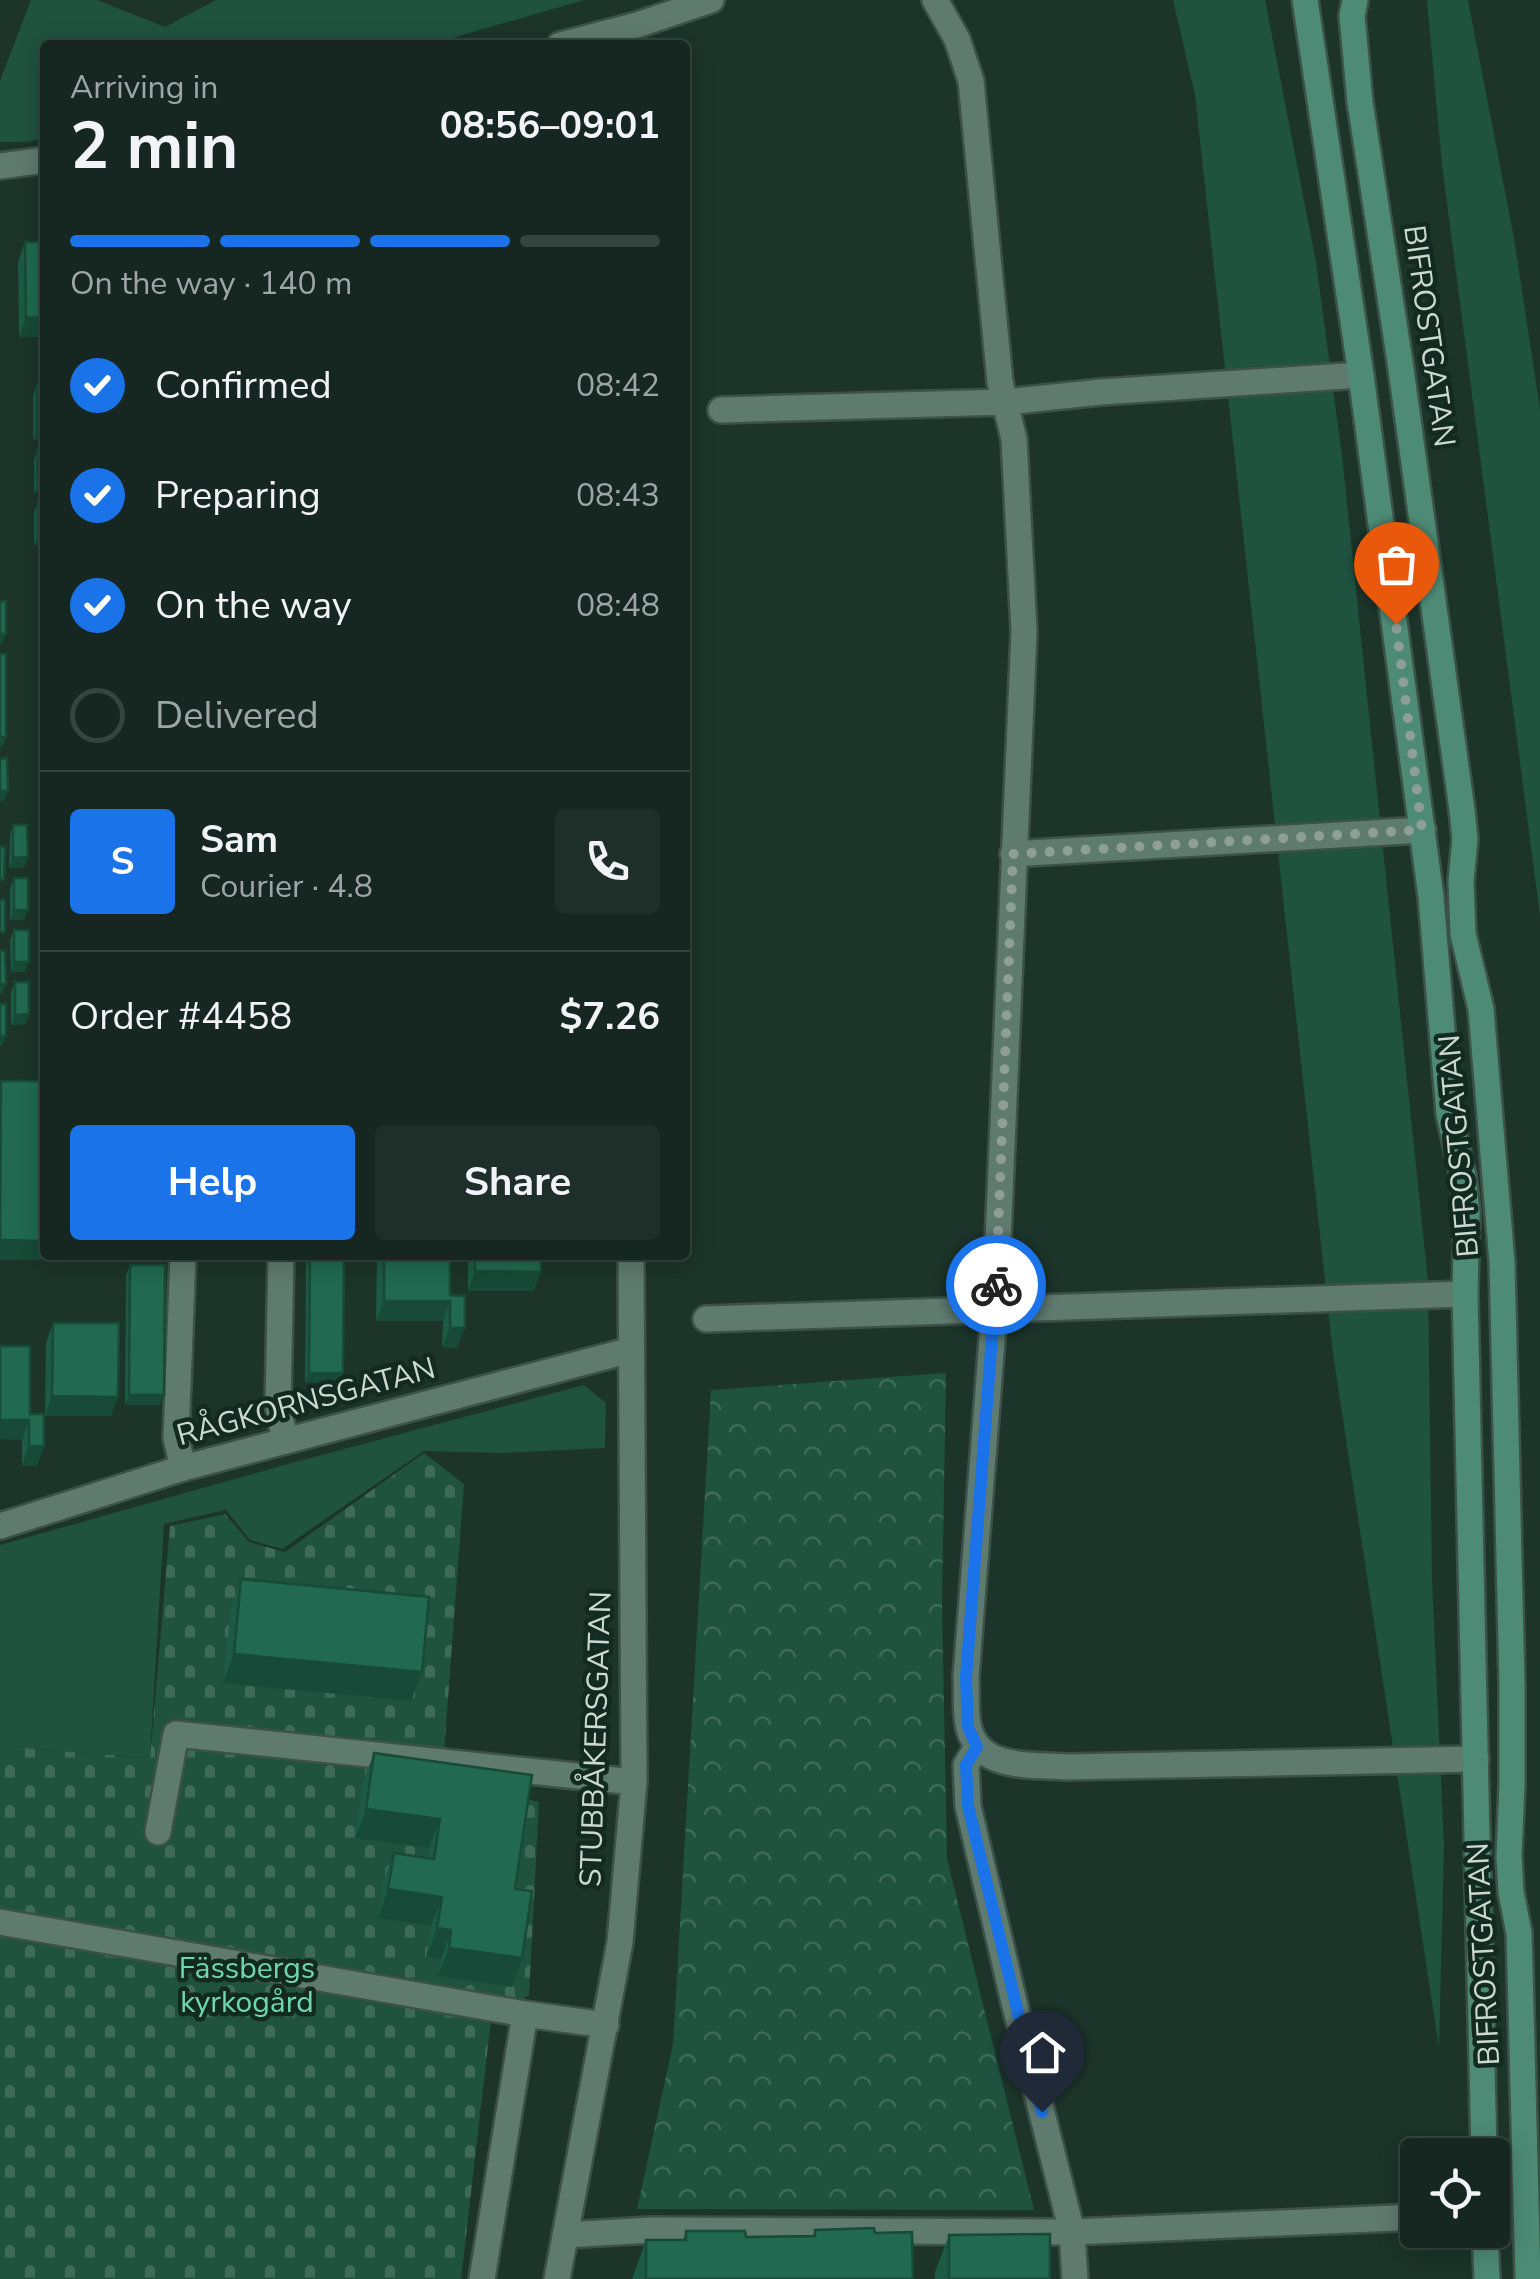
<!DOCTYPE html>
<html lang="en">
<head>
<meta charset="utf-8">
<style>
  :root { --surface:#152720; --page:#1e2f29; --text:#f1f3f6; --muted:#9da5a5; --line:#34443e; --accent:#1a73e8 }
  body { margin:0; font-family:"Nunito Sans",sans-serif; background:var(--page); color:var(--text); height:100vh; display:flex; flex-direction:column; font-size:38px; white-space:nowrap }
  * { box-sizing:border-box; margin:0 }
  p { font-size:32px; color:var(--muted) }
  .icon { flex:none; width:55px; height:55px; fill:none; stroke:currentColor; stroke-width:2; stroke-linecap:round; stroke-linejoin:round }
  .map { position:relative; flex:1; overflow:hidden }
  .sheet { position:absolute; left:40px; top:40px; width:650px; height:1220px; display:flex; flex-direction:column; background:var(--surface); border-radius:10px; box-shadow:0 5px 25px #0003,0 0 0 2px var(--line) }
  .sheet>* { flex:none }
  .buttons { position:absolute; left:1400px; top:2138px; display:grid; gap:20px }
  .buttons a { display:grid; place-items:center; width:110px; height:110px; border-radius:10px; background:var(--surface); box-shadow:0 5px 25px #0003,0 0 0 2px var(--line); font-size:50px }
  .pin { position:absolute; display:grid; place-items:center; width:85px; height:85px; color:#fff; margin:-102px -42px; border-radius:50% 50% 50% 0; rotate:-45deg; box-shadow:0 0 10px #0007 }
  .pin .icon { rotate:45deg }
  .courier { position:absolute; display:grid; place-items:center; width:100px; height:100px; margin:-50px; border:8px solid #1a73e8; border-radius:50%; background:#fff; color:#222; box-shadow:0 2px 12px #0007 }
  .headline em { font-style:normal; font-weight:700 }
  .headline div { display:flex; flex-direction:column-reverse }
  .headline { display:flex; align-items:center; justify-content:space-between; height:170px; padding:0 30px }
  h1 { font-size:65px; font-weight:700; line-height:75px }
  .bar { display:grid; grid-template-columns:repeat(4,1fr); gap:15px 10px; align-content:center; height:120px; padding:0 30px }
  .bar i { height:12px; border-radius:8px; background:var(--line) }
  .bar .on { background:var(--accent) }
  .bar p { grid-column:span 4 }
  .line { display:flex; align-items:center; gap:25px; padding:0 30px; border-top:2px solid var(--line) }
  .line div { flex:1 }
  .round { display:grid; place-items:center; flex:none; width:105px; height:105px; border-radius:10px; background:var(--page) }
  ol { padding:0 30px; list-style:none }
  li { display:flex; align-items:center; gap:30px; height:110px }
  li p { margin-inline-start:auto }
  li .icon { padding:10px; border-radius:50%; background:var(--accent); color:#fff; stroke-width:4 }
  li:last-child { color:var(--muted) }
  li i { width:55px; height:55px; border:5px solid var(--line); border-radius:50% }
  .cta { display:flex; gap:20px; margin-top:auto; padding:20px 30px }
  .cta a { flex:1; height:115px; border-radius:10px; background:var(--accent); color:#fff; font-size:40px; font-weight:700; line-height:115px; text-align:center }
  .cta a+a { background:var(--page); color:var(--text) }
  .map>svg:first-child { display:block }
  .grass { fill:#1f523f }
  .forest { fill:url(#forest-crowns) }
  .cemetery { fill:url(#cemetery-stones) }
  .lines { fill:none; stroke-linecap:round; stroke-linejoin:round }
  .service-casing { stroke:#3c5148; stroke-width:30 }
  .minor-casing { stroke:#3c5148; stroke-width:30 }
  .secondary-casing { stroke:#3c5148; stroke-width:30 }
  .service { stroke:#5f7a6e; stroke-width:25 }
  .minor { stroke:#5f7a6e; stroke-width:25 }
  .secondary { stroke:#4d8b76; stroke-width:25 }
  .wall { fill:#1c5a45 }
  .shaded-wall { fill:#174a38 }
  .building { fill:#216950; stroke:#174a38; stroke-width:2.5 }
  .done { stroke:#8e9f97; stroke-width:10; stroke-dasharray:0 18 }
  .route { stroke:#1a73e8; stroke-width:12 }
  .labels { text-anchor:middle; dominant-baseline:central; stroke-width:9; stroke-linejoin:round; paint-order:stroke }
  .street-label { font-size:30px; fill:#cbd9d2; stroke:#122a21 }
  .park-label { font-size:30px; fill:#70d6af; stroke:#122a21 }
</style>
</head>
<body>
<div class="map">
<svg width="1540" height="2279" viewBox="0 0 1540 2279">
  <defs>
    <pattern id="forest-crowns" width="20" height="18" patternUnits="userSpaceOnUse" patternTransform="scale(2.5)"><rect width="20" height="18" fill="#1f523f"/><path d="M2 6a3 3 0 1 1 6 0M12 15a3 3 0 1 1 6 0" fill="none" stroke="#3e6a5a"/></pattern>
    <pattern id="cemetery-stones" width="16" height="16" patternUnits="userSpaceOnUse" patternTransform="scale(2.5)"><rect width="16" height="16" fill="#1f523f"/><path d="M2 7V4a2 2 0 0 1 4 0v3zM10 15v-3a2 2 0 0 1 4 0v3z" fill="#3e6a5a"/></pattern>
  </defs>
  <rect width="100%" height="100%" fill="#1c342a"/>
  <path class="grass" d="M31,0H97L165,27L216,0H584L428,45H45V138L27,142H0V81Z
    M1173,0H1265L1316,262L1342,455L1428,1281L1432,1580L1444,1846L1439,2048L1333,1354L1195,95Z
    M1427,0H1468L1514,238L1540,409V916L1442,165Z
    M584,1385L606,1403L605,1448L504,1453L424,1451L282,1549L250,1540L226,1510L164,1524L150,1758L0,1746V1545L288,1464Z"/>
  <path class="forest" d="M946,1373L942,1604L947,1859L1034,2210L637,2209L673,2044L711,1390Z"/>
  <path class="cemetery" d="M424,1453L464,1484L442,1780L539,1802L529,1995L491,2020L461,2279H0V1746L150,1758L170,1526L225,1514L249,1542L285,1552Z"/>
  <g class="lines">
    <g class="service-casing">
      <path id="service" d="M935,0L957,39L971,81L1000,382L1014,439L1024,631L996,1287L966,1677C967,1692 965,1709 968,1724C976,1771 1031,1764 1066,1767L1476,1759
        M721,410L1005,402L1101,392L1361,375
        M1013,854L1423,830
        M183,1255L176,1438L183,1468
        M281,1255L278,1405L285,1441
        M706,1319L1465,1294
        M158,1832L176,1734L634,1782
        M0,1922L525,2014L606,2025
        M482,2279L525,2014"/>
    </g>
    <g class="minor-casing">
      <path id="minor" d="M560,45L637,25L711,0
        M0,166L45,160
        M0,1526L183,1468L631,1350
        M977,1747L966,1765L968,1806L1014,2002L1072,2232L1075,2279
        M565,2235L651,2230L1072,2232L1418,2217
        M557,2279L620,1942L634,1782L631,1255"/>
    </g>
    <g class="secondary-casing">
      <path id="secondary" d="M1305,0L1361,375L1431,897L1449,1114L1463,1176L1467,1212L1465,1294L1484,2155
        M1355,0L1352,16L1360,102L1400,362L1462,810L1465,839L1461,881L1463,934L1481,1009L1502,1262L1512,1684V1784L1509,1856L1511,1892L1519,1933L1520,1969L1528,2279
        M1485,2230L1487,2279"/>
    </g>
    <use href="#service" class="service"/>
    <use href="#minor" class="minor"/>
    <use href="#secondary" class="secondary"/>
  </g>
  <path class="wall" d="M25,242L45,337H19L18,262Z
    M37,385L45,440H33V395Z
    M37,450L45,493H34V460Z
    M38,502L45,545H34V512Z
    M45,603V820H43V608Z
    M13,825L28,857L24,867L9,868L10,835Z
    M14,878L24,920H10V888Z
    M14,930L25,972H11L10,940Z
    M15,982L29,1014L26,1024L11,1025V992Z
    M306,1255H344L343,1373L340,1383H305Z
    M377,1255H450V1295L457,1348L442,1347L443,1321H376Z
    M468,1255H541L534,1291H468Z
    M130,1265L160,1405H125L126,1275Z
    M53,1323L111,1416H45L46,1343Z
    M30,1414L44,1446L37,1466H22V1440Z
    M241,1579L411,1701L223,1683L231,1608Z
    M374,1753L515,1889L522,1958L512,1987L438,1976L441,1959L426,1957L431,1926L378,1918L383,1881L394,1853L428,1858L429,1848L355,1838L363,1782Z
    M815,2230L875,2233L913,2279H632L646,2240H683L686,2231L746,2237L813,2236Z
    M949,2235L1050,2279H935V2272Z"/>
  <path class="shaded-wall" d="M45,317V337H19L26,318Z
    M37,430H45V440H33Z
    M38,483H45V493H34Z
    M38,535H45V545H34Z
    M0,634H6L2,644H0Z
    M0,737H6L2,747H0Z
    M0,791H8L4,801H0Z
    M28,857L24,867L9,868L13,858Z
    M14,910H28L24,920H10Z
    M14,962H29L25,972H11Z
    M0,984H6L2,994H0Z
    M29,1014L26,1024L11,1025L15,1015Z
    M0,1036H6L2,1046H0Z
    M0,1240L45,1241V1251L41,1260H0Z
    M475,1271L541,1272L534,1291H468Z
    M384,1301H450L443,1321H376Z
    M450,1328H465L457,1348L442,1347Z
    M309,1373H343L340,1383H305Z
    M129,1395H164L160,1405H125Z
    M52,1396L118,1397L111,1416H45Z
    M0,1420H29L22,1440L0,1439Z
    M29,1446H44L37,1466H22Z
    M234,1654L422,1672L411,1701L223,1683Z
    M366,1809L440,1819L429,1848L355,1838Z
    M388,1889L442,1897L431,1926L378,1918Z
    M437,1928L451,1930L441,1959L426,1957Z
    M449,1948L522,1958L512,1987L438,1976Z"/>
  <path class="building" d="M25,242H45V317L26,318Z
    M37,385H45V430H37Z
    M37,450H45V483H38Z
    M38,502H45V535H38Z
    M6,601V634H0V602Z
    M0,654H6V737H0Z
    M7,758L8,791H0V759Z
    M13,825H27L28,857L13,858Z
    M0,847H5L4,879L0,880Z
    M14,878H28V910H14Z
    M0,900H5V932H0Z
    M14,930H29V962H14Z
    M0,951H5L6,984H0Z
    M15,982H29V1014L15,1015Z
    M0,1004H6V1036H0Z
    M1,1081H45V1241L0,1240Z
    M310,1255H344L343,1373H309Z
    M384,1255H450V1295L465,1296V1328H450V1301H384Z
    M475,1255H541V1272L475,1271Z
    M130,1265H165L164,1395H129Z
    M53,1323H119L118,1397L52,1396Z
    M0,1346H30V1414H44V1446H29V1420H0Z
    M241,1579L429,1597L422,1672L234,1654Z
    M374,1753L532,1775L515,1889L532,1891L522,1958L449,1948L451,1930L437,1928L442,1897L388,1889L394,1853L434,1859L440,1819L366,1809Z
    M874,2228L875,2233L912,2232L913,2279H646V2240H686V2231H745L746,2237L815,2236V2230Z
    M1050,2234V2279H949V2235Z"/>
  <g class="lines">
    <path class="done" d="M996,1285L1013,854L1422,830L1396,624"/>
    <path class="route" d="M996,1285L966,1677L968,1727L977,1747L966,1765L968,1806L1042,2112"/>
  </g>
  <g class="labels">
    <g class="street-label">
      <text transform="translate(1429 336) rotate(82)">BIFROSTGATAN</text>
      <text transform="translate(1459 1146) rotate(-95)">BIFROSTGATAN</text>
      <text transform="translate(306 1402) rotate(-15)">RÅGKORNSGATAN</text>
      <text transform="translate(596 1739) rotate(-88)">STUBBÅKERSGATAN</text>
      <text transform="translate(1484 1954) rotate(-93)">BIFROSTGATAN</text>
    </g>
    <g class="park-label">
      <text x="247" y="1968">Fässbergs<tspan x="247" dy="34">kyrkogård</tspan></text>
    </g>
  </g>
</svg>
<div class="buttons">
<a><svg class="icon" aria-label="locate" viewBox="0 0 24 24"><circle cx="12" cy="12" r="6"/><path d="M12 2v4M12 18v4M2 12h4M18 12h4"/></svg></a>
</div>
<div class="pin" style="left:1396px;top:624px;background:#ea580c"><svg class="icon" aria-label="bag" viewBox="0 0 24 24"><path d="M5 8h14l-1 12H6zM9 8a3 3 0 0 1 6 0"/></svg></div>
<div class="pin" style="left:1042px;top:2112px;background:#1f2937"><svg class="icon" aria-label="home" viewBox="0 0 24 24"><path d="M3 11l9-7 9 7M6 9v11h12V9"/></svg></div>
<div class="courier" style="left:996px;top:1285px"><svg class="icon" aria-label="bike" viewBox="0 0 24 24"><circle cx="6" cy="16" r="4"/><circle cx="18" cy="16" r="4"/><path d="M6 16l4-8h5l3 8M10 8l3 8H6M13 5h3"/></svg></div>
<section class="sheet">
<div class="headline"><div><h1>2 min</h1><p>Arriving in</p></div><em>08:56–09:01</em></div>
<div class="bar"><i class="on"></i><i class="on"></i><i class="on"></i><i></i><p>On the way · 140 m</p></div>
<ol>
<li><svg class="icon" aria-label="check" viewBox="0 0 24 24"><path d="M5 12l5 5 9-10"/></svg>Confirmed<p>08:42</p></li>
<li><svg class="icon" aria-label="check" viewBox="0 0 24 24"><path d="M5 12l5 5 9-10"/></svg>Preparing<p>08:43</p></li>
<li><svg class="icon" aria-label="check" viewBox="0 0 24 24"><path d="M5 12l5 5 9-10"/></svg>On the way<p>08:48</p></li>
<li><i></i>Delivered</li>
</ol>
<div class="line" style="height:180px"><b class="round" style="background:var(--accent);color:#fff">S</b><div><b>Sam</b><p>Courier · 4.8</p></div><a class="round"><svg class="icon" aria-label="phone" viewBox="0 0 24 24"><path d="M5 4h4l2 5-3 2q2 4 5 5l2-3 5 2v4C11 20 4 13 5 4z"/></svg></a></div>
<div class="line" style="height:130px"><div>Order #4458</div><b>$7.26</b></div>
<div class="cta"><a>Help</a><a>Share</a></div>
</section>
</div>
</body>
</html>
